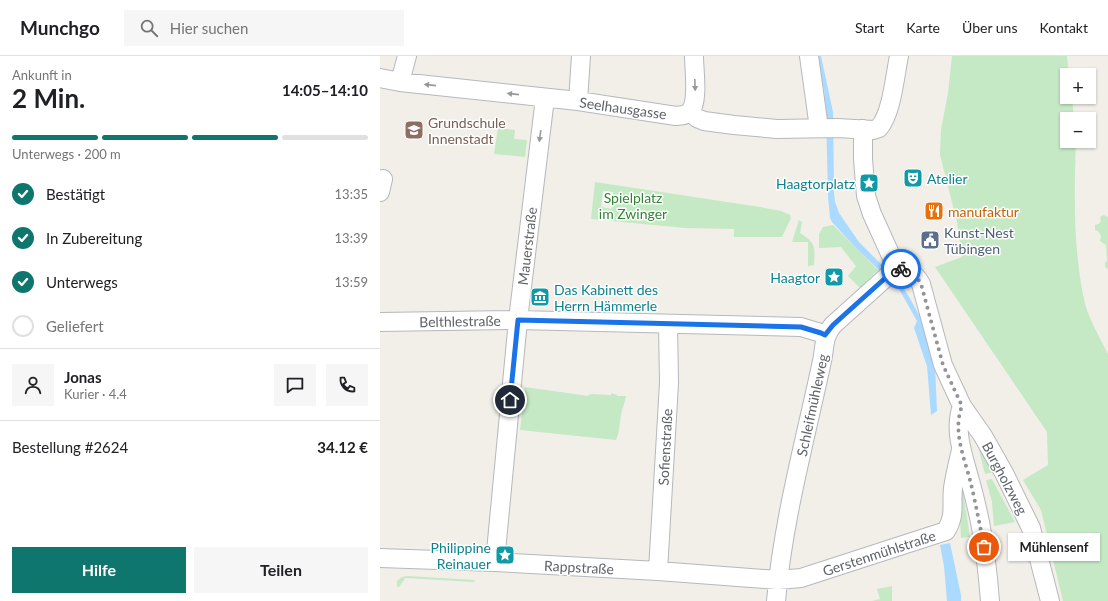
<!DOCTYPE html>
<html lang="de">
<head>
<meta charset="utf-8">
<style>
  :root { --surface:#fff; --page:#f6f6f6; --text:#202124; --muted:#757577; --line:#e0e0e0; --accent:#0f766e }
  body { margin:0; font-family:Lato,sans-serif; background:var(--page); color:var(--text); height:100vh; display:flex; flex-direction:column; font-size:15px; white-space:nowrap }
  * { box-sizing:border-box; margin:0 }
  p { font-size:13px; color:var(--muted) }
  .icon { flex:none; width:22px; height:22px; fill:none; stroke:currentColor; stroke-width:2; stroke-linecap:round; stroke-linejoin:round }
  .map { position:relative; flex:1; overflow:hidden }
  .sheet { display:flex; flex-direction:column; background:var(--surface); width:380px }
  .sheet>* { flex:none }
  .tools { position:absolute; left:680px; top:12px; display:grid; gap:8px }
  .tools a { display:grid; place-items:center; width:36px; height:36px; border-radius:0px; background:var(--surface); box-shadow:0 1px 3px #0004; font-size:20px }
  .pin { position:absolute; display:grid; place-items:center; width:34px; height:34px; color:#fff; margin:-17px; border:2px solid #fff; border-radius:50%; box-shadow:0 1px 4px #0007 }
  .courier { position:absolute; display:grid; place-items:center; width:40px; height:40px; margin:-20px; border:3px solid #1a73e8; border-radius:50%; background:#fff; color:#222; box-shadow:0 1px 5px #0007 }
  .bubble { position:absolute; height:28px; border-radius:0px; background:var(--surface); box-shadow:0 1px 3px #0004; font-size:13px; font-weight:700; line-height:28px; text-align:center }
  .head em { font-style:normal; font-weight:700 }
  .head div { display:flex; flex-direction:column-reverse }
  .head { display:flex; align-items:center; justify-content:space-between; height:68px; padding:0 12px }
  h1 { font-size:26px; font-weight:700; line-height:30px }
  .bar { display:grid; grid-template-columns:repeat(4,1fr); gap:6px 4px; align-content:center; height:48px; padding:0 12px }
  .bar i { height:5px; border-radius:3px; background:var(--line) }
  .bar .current { background:var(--accent) }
  .bar p { grid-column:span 4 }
  .line { display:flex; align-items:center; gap:10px; padding:0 12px; border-top:1px solid var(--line) }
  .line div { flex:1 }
  .round { display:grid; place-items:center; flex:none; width:42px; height:42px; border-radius:0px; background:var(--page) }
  ol { padding:0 12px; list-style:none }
  li { display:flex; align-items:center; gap:12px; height:44px }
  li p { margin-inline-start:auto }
  li .icon { padding:4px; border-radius:50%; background:var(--accent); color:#fff; stroke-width:4 }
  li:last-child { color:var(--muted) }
  li i { width:22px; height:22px; border:2px solid var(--line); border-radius:50% }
  .cta { display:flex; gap:8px; margin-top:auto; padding:8px 12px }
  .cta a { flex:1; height:46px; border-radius:0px; background:var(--accent); color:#fff; font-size:16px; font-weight:700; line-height:46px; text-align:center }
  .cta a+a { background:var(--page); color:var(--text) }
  header { display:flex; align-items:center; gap:24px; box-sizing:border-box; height:56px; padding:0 20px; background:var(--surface); border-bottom:1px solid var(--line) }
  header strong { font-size:19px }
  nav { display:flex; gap:22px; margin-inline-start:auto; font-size:14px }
  .search { width:280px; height:36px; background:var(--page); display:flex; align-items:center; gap:10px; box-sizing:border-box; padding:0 14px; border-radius:0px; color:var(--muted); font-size:15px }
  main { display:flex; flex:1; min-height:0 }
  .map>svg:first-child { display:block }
  .green { fill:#c5e8c5; fill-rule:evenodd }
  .water { fill:#aadaff }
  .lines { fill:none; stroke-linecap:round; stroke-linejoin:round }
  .minor-casing { stroke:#b5b8bc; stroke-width:20 }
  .minor { stroke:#fff; stroke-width:18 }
  .oneway { fill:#979a9d }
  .done { stroke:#929495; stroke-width:4; stroke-dasharray:0 7.2 }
  .route { stroke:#1a73e8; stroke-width:5 }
  .labels { text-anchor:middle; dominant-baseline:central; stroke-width:3; stroke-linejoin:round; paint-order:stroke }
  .street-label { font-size:14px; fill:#5f6368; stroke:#fff }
  .education-label { font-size:14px; fill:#785e54; stroke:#fff; text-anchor:start }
  .culture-label { font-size:14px; fill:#0d838f; stroke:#fff; text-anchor:end }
  .park-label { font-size:14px; fill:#348238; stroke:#fff }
  .food-label { font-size:14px; fill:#c56008; stroke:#fff; text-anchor:start }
  .service-label { font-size:14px; fill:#4e5e75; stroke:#fff; text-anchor:start }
</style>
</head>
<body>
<header>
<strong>Munchgo</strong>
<div class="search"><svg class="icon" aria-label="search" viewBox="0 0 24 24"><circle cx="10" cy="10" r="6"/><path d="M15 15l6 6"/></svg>Hier suchen</div>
<nav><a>Start</a><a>Karte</a><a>Über uns</a><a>Kontakt</a></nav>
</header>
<main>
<section class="sheet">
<div class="head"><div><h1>2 Min.</h1><p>Ankunft in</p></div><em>14:05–14:10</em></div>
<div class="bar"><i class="current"></i><i class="current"></i><i class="current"></i><i></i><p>Unterwegs · 200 m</p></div>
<ol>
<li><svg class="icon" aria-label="check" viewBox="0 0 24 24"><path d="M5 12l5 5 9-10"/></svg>Bestätigt<p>13:35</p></li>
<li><svg class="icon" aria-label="check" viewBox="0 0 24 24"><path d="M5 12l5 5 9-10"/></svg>In Zubereitung<p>13:39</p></li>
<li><svg class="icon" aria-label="check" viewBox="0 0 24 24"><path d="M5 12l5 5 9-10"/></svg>Unterwegs<p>13:59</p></li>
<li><i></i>Geliefert</li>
</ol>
<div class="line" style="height:72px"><a class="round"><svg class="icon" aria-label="person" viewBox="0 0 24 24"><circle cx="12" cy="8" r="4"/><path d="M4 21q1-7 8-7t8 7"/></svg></a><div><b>Jonas</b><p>Kurier · 4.4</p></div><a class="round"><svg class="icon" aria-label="chat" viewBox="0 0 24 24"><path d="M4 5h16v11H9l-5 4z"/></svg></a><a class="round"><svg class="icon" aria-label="phone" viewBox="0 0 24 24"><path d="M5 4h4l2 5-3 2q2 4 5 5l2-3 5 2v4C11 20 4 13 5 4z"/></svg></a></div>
<div class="line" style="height:52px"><div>Bestellung #2624</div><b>34.12 €</b></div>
<div class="cta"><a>Hilfe</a><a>Teilen</a></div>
</section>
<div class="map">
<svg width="728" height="545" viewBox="0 0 728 545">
  <rect width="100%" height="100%" fill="#f1efe8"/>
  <path class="green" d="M572,0H687L689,19H687V41H692L694,63H687V85H696C694,139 693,195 705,248C710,265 720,282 728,298V545H683L661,454L643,424L668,409L667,376L555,211L582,201L577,166L560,99L561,74L568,37Z
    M118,72L135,74L134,83L147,84L145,101L114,98Z
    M215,126L380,151L401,155L410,159L411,162L402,181H354V173L305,172L211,163ZM223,135L233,136L232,153L221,151Z
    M724,159L728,161V215V213L725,211V207L727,205L726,189L720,185L721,180L718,175L715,174V169L719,168L721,165L720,161Z
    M419,164L422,166L420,177C436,187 435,191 434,209L428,210V186H412Z
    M453,169L498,214L480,232L468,220L476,210L461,191L439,192V178L443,171Z
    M145,331L208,340L210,338L231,339V337L237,339V340H246C245,347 242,352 241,359C239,370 240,374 236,384L140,374Z
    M597,386L614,416L605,418Z
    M612,423L635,466L614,470L612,446L606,424Z
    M582,429L590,481L581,482L579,441Z
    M27,520L95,524L94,526L25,522L19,531H17V525L22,521Z
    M512,530V545H492L500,543L497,533Z"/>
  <path class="water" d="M436,0H441L453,56L454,137L455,146L459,157L479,186L517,224L528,239L544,268L555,309L557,355L551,359L547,310L534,272L537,265L519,233L476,192L452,166L450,162L448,140L446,55L444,33Z
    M570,487L581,539V545H567L564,510L560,489Z"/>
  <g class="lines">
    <g class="minor-casing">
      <path id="minor" d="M429,0L439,72
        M0,22L20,26L198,45L296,60L304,59L310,56
        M20,26L27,0
        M198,45L201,0
        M310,56L317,62L324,65L354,69L397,73L457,72L493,74L499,72C512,57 515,19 519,0
        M310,56C319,45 314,15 314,0
        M483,73V103L486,140L492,158L517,213
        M0,136L3,123
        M0,266L138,264L421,271L441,277L445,279
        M582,350C573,375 584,401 590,425C594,438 597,452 600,466C605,492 608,519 610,545
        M0,502L115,506L278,515L398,524L421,522L566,475C576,458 571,450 573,432C575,419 578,407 581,394
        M115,506L138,264L165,42
        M278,515L289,327L288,268
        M396,545C403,464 425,385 442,305C445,291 443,281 453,269L512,216C523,208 536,218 541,228L563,309L582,350L603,380L624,417L651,472L670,545"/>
    </g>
    <use href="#minor" class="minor"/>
  </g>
  <defs><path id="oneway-solid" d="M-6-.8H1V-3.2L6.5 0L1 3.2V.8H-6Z"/></defs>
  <g class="oneway">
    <use href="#oneway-solid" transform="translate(50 29) rotate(-174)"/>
    <use href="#oneway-solid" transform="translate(315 29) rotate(88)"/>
    <use href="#oneway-solid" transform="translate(133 38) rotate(-174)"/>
    <use href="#oneway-solid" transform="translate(160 80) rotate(98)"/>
  </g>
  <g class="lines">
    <path class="done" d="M521,213C530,215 536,219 541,228L563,309L582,350C572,376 585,403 591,428C596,449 600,470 604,491"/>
    <path class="route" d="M130,344L138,264L421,271L441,277L445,279L453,269L512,216L517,213H521"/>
  </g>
  <defs>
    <g id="school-square" transform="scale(1)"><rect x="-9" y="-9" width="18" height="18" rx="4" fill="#8d6e63" stroke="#fff"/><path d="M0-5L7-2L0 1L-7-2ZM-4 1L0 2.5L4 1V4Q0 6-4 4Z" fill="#fff"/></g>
    <g id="theatre-square" transform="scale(1)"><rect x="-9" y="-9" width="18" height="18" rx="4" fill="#0f9aa8" stroke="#fff"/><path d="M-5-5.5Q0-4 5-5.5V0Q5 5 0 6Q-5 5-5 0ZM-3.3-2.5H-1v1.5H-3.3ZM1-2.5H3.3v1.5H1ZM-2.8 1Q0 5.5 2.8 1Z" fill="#fff"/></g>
    <g id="sight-square" transform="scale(1)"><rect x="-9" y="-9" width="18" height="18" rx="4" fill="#0f9aa8" stroke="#fff"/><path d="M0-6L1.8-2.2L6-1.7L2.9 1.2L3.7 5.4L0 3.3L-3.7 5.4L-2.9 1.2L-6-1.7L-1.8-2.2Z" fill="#fff"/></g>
    <g id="restaurant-square" transform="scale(1)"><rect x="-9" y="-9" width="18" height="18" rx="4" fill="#e8710a" stroke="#fff"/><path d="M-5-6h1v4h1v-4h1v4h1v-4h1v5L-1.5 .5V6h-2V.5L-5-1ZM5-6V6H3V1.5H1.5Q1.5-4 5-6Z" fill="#fff"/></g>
    <g id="civic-square" transform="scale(1)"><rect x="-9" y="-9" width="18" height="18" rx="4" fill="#5c6f8a" stroke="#fff"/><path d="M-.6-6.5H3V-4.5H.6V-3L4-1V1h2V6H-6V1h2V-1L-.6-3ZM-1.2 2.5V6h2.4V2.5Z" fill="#fff"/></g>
    <g id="museum-square" transform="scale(1)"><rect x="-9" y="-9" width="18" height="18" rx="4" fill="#0f9aa8" stroke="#fff"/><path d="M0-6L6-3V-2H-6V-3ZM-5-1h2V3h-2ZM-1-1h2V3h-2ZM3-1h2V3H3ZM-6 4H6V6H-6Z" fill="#fff"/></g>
  </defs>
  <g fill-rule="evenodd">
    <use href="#school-square" x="34" y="74"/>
    <use href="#theatre-square" x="533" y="122"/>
    <use href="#sight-square" x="489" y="127"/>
    <use href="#restaurant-square" x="554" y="155"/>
    <use href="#civic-square" x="550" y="184"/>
    <use href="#sight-square" x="454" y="221"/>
    <use href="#museum-square" x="160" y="241"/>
    <use href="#sight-square" x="125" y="499"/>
  </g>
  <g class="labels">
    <g class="street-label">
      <text transform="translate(243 52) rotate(8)">Seelhausgasse</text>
      <text transform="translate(147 190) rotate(-83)">Mauerstraße</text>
      <text transform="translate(80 265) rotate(-1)">Belthlestraße</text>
      <text transform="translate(432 349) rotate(-78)">Schleifmühleweg</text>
      <text transform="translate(285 391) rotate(-87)">Sofienstraße</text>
      <text transform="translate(625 422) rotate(62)">Burgholzweg</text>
      <text transform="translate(499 497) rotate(-18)">Gerstenmühlstraße</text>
      <text transform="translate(199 511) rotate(3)">Rappstraße</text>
    </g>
    <g class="education-label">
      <text x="48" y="66">Grundschule<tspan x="48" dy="16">Innenstadt</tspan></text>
    </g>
    <g class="culture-label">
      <text x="547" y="122" text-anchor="start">Atelier</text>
      <text x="475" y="127">Haagtorplatz</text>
      <text x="440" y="221">Haagtor</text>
      <text x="174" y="233" text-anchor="start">Das Kabinett des<tspan x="174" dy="16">Herrn Hämmerle</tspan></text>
      <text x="111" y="491">Philippine<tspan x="111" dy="16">Reinauer</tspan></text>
    </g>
    <g class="park-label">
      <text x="253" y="141">Spielplatz<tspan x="253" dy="16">im Zwinger</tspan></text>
    </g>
    <g class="food-label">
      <text x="568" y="155">manufaktur</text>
    </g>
    <g class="service-label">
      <text x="564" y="176">Kunst-Nest<tspan x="564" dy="16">Tübingen</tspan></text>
    </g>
  </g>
</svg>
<div class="tools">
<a>+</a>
<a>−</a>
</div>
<div class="pin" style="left:604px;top:491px;background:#ea580c"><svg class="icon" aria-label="bag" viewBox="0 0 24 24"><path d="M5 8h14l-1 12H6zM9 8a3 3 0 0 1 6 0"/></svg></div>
<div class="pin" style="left:130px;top:344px;background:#1f2937"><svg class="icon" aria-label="home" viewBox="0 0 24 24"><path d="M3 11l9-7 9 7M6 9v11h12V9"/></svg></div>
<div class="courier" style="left:521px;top:213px"><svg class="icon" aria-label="bike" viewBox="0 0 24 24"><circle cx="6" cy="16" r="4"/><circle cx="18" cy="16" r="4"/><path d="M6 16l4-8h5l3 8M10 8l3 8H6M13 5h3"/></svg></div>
<div class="bubble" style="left:628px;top:477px;width:92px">Mühlensenf</div>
</div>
</main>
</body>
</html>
